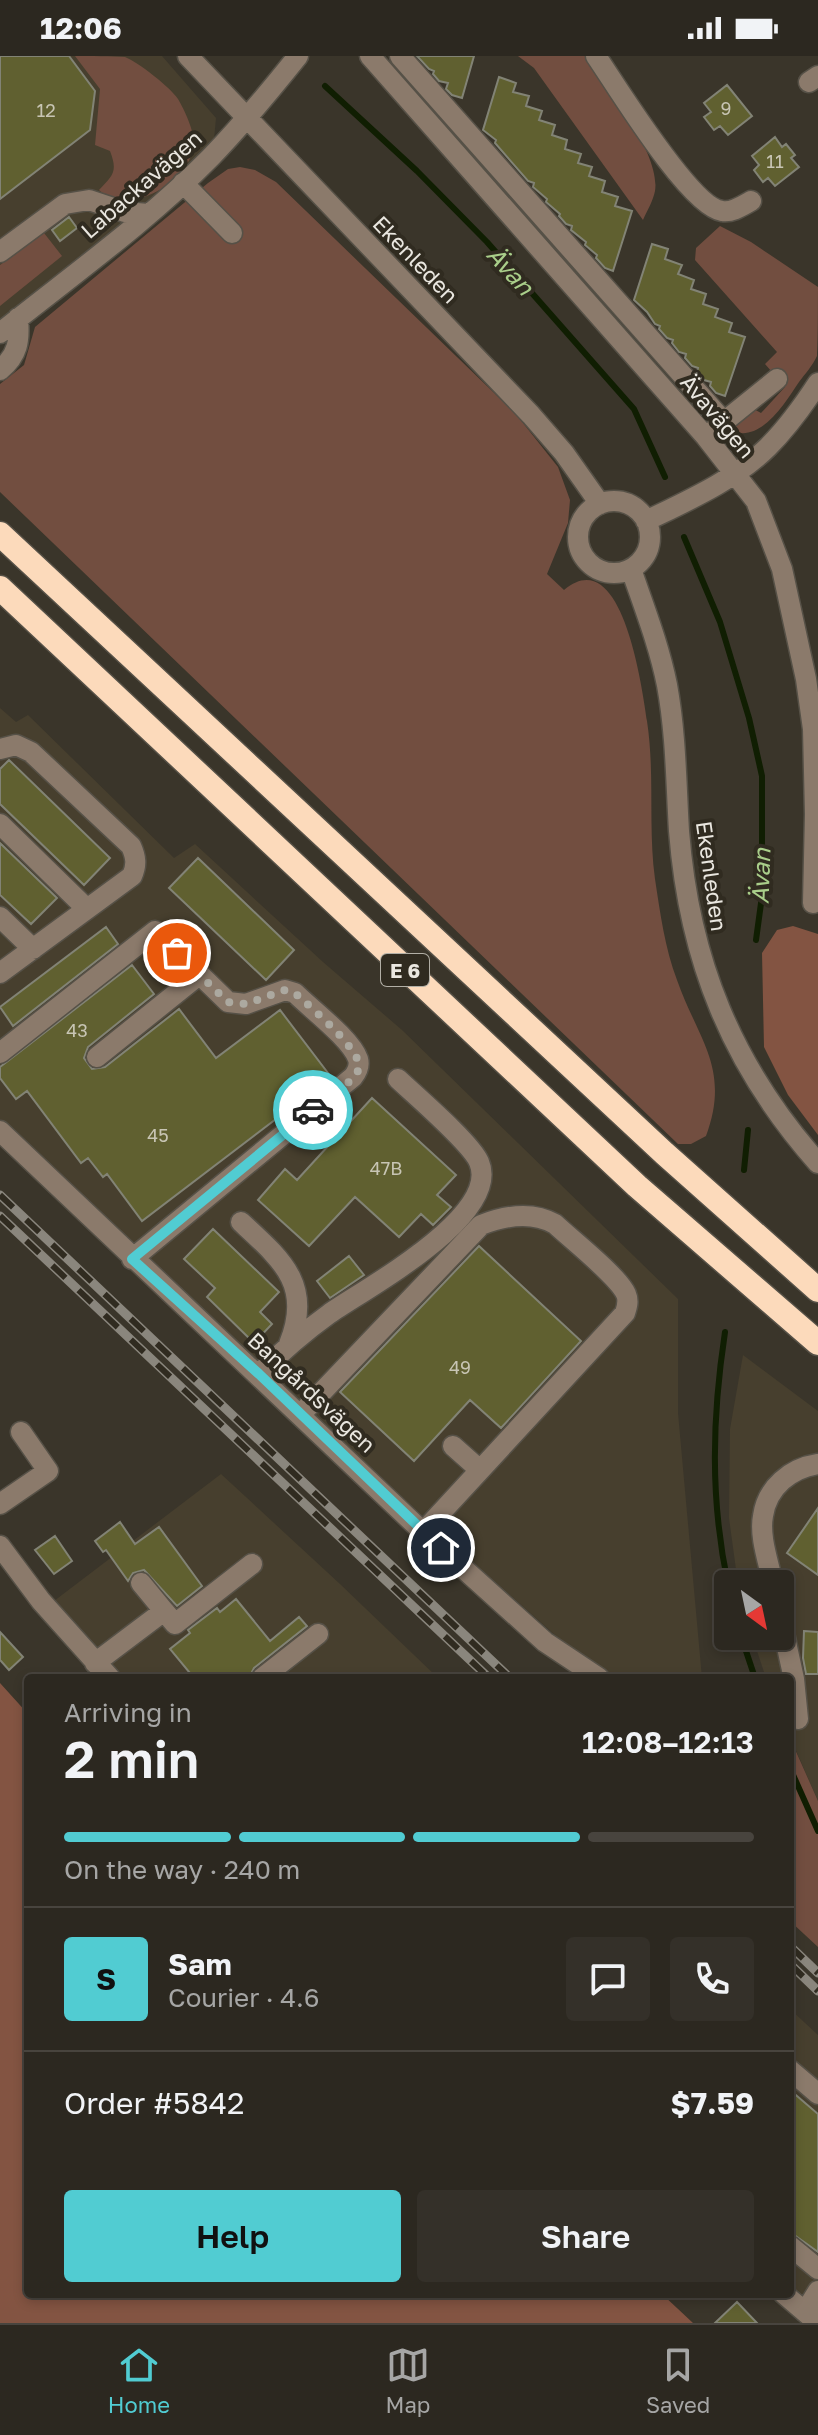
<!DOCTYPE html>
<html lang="en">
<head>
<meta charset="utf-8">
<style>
  :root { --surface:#2c2820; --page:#343029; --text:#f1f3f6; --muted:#a6a6a5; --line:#48443e; --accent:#51ccd2 }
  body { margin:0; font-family:"Golos Text",sans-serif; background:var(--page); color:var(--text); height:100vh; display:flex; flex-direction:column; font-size:30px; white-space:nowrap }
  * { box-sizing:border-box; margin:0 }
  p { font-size:26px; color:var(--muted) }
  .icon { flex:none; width:44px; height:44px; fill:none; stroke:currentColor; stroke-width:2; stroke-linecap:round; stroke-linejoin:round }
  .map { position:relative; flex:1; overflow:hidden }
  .drawer { position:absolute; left:24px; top:1618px; width:770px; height:624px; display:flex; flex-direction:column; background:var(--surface); border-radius:8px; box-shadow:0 4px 12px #0003,0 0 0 2px var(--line) }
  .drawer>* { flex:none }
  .needle { width:52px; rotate:147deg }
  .fabs { position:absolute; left:714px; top:1514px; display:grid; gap:16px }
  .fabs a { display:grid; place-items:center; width:80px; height:80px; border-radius:8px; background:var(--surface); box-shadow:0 4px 12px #0003,0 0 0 2px var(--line); font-size:40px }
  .pin { position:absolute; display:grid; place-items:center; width:68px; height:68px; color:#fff; margin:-34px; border:4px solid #fff; border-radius:50%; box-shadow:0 2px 8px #0007 }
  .courier { position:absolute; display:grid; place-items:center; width:80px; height:80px; margin:-40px; border:6px solid #51ccd2; border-radius:50%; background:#fff; color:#222; box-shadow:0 2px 10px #0007 }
  .summary em { font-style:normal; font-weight:600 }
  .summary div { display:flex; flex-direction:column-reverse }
  .summary { display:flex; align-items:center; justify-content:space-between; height:136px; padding:0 40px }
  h1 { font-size:52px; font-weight:600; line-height:60px }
  .bar { display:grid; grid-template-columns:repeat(4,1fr); gap:12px 8px; align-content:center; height:96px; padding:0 40px }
  .bar i { height:10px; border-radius:6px; background:var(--line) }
  .bar .current { background:var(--accent) }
  .bar p { grid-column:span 4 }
  .line { display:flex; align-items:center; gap:20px; padding:0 40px; border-top:2px solid var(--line) }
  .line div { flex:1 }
  .round { display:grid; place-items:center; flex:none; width:84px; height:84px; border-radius:8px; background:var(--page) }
  .action { display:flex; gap:16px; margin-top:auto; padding:16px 40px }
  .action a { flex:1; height:92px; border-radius:8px; background:var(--accent); color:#111; font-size:32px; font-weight:600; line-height:92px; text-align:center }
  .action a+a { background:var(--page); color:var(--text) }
  .status { display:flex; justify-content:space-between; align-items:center; height:56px; padding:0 40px; background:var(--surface); direction:ltr }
  .status svg { height:22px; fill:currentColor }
  .dock { display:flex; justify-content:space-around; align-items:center; height:112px; border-top:2px solid var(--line); background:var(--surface); font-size:22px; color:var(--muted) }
  .dock a { display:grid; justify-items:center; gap:4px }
  .dock .current { color:var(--accent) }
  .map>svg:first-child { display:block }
  .built { fill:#473f2e }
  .green { fill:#724e40 }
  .forest { fill:#835442 }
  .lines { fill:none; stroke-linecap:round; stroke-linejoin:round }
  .stream { stroke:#101e02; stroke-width:6 }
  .building { fill:#606030; stroke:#828375; stroke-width:2 }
  .minor-casing { stroke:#565147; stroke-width:23 }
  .highway-casing { stroke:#565147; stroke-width:27 }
  .minor { stroke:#8b7a6b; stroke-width:20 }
  .highway { stroke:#fcdabb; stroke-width:24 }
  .rail-casing { stroke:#8a867d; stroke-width:9 }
  .rail { stroke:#302b20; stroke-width:6; stroke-dasharray:18; stroke-linecap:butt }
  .done { stroke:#aca9a0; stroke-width:8; stroke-dasharray:0 14.4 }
  .route { stroke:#51ccd2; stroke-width:10 }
  .labels { text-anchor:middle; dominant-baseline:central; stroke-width:8; stroke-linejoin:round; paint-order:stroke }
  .number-label { font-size:18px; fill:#c8c5b4 }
  .shield { fill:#302b20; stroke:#b2afa6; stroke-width:2 }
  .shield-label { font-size:20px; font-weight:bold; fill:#eae7e0 }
  .street-label { font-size:22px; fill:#eae7e0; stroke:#302b20 }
  .water-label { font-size:24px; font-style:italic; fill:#a9ce8a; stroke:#302b20 }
</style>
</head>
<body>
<div class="status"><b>12:06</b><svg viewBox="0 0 49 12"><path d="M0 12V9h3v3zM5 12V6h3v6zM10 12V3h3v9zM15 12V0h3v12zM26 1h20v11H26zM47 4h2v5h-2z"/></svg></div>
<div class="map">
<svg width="818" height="2267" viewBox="0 0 818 2267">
  <rect width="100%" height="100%" fill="#3a352a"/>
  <path class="built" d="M0,0H162L216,62L214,83L201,101L159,142L0,270Z
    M0,652L16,666L28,659L174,802L195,788L323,906L402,974L678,1243V1357L702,1622H618L573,1595L457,1492L0,1066Z
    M743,1299L818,1355V1745L790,1681V1622H766L752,1580H780V1528H738L729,1462L730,1373Z
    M221,1418L340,1528L438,1622H122L54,1545Z
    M790,1953L818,1979V2253L790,2230Z"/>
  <path class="green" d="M75,0C89,0 112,0 125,1C138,6 170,31 178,43C185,55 198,82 193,95C183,128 128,162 99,134C113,119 118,116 110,95L95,89L100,33Z
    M518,0H588C608,31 661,99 655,135C653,145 647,155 643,164L534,12Z
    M240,111L255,114L276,126L515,357L558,411L570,444L568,467L547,518L564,534C622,485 642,630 647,665C655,717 648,771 655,823C660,856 665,893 677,924C698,984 731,1012 706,1080L691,1088H678L0,436V328L24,309L35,271L208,127L228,113Z
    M720,170L751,186L818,231C818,248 818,286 817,300C813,309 805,318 799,326C785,347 759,391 728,373L748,350L761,357L785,331L765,308L777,296L695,204L696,192Z
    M44,177L62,200L0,250V209Z
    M790,1682L818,1745V1891L790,1865Z"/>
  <path class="forest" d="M793,870L818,878V1079L788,1039L764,991L762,897L777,874Z
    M0,1627L28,1658V2238H662L693,2267H0Z"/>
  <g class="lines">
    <path class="stream" d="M325,30L417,115L487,186L634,353L665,421
      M684,481L720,566L749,662L762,720V840L756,884
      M744,1114L748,1074
      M725,1276C712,1362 710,1443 728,1528
      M741,1580L755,1622
      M790,1712L818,1775"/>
  </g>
  <path class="building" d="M0,0H69L95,35L90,74L0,143Z
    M417,0H474L462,42L452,39L446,33L448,27L439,25L433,18L434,15L429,13Z
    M499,21L516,27L513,36L529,40L526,50L542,55L539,64L555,69L552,79L567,84L565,93L581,98L578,107L592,111L589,120L605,125L602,136L618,141L615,150L632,155L613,215L605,212L596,202L597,199L585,189L586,186L571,174L572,170L566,168L559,160L560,158L546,146L547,143L533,131L534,127L528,125L495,87L496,84L483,74Z
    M727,29L752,60L728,79L720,70L714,74L704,61L711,56L704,47Z
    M775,81L782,91L786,88L795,99L791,102L799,111L775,130L768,122L763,126L754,114L759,109L752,100Z
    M69,161L77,172L60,185L52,174Z
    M652,188L668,193L665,203L682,209L678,218L694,224L691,233L706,238L703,248L718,253L715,261L732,267L729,276L745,281L725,340L716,337L710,330L711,326L704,324L697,316L698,312L692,310L685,302L686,298L679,296L672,287L673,284L667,282L659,273L660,270L655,268L647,256L634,244Z
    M9,704L110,802L84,829L0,748V713Z
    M0,787L57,842L31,868L0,839Z
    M198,802L294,894L266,924L169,832Z
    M106,871L118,888L13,970L0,951Z
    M132,909L154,938L88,991L84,1002L92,1013L105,1011L179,953L216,1002L280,954L331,1021L142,1165L107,1118L103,1121L88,1102L81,1107L27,1035L16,1043L0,1022V1011Z
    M372,1042L456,1119L437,1139L451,1151L433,1169L421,1158L399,1181L355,1141L309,1190L258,1144L285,1113L297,1124Z
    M213,1173L279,1236L260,1256L272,1268L254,1287L207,1241L215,1232L184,1203Z
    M479,1190L581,1285L501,1372L470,1344L414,1405L340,1336Z
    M349,1200L364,1219L330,1242L317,1225Z
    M818,1452V1519L787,1497Z
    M120,1466L135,1488L159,1471L202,1530L177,1550L144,1514L133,1517L128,1525L106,1494L103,1496L95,1485Z
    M55,1480L72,1505L54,1518L35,1494Z
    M236,1543L270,1585L299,1561L307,1570L254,1612L249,1622H194L170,1593L190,1577L188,1574L217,1552L220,1556Z
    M804,1575L818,1576V1618H806L803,1602Z
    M0,1576L23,1601L9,1614L0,1604Z
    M790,2034L818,2058V2196L790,2176Z
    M737,2246L757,2267H715Z"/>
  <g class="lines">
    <g class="minor-casing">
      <path id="minor" d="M188,0L531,359L564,397L600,448
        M370,0L706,381L756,445L782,513L806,623L813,673L815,758L813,847
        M400,0L724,366
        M596,0C616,29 690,151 722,155C732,157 742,150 751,145
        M809,26L818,20
        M183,127L232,177
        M0,196L65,148L89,144L125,156L148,158
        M0,277C71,220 147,166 211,101C242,69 270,35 298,0
        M0,314C18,299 20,285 18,262
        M715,373L777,323
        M578 481a36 36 0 1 1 72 0a36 36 0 1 1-72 0Z
        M646,465C687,445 735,424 768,391C787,372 803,350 818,327
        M631,513C644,551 659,589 667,629C676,678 676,726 679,775C689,904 732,1010 818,1107
        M0,693L16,689L31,696L131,790C136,801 137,809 132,820L0,917
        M0,768L87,853
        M0,861L33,893
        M0,997L155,875L228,946L246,948L285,934L295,937C311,953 351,983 358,1003C360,1010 357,1016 353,1021L132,1203
        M97,1001L199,919
        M0,1075L423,1476L545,1586L599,1622
        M241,1166C282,1204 313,1229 289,1288
        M259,1318C281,1296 304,1276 329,1258C364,1233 502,1160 479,1106C471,1087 416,1040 398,1023
        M300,1359L481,1169C504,1160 532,1155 555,1168C572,1184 618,1220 626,1238C629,1245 627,1251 625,1257L423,1476
        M453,1390L480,1414
        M0,1448L48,1415L21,1376
        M0,1490L41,1545L110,1622
        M141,1527L164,1555
        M773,1528C769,1507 759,1481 763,1460C767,1431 791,1412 818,1408
        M780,1559L794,1623L798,1663
        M95,1607L164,1555L175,1568L252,1508
        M262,1622L318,1578
        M790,2014L818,2038
        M790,2190L818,2213
        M784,2238L818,2267
        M805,2256L818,2235"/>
    </g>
    <g class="highway-casing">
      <path id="highway" d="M0,478L664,1097L818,1234
        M0,532L637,1130L818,1287"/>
    </g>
    <use href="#minor" class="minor"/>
    <use href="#highway" class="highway"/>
    <g class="rail-casing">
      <path id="rail" d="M0,1139L510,1622
        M0,1160L489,1622
        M790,1890L818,1917
        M790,1908L818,1935"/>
    </g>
    <use href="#rail" class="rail"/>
  </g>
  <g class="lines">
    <path class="done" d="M177,897L228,946L246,948L285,934L295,937C309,950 362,994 359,1012C356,1025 324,1045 313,1054"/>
    <path class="route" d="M313,1054L132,1203L259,1318L441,1492"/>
  </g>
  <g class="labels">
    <g class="number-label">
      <text x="726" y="52">9</text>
      <text x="46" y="54">12</text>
      <text x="775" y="105">11</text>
      <text x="77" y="974">43</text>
      <text x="158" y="1079">45</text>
      <text x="386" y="1112">47B</text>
      <text x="460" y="1311">49</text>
    </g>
    <rect class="shield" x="381" y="898" width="48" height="32" rx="6"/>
    <g class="shield-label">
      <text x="405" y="914">E 6</text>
    </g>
    <g class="street-label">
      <text transform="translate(141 128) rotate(-41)">Labackavägen</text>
      <text transform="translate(416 203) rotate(46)">Ekenleden</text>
      <text transform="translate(718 360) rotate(50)">Ävavägen</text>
      <text transform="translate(712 820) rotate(82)">Ekenleden</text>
      <text transform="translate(312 1336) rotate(43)">Bangårdsvägen</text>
    </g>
    <g class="water-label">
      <text transform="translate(511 214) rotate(48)">Ävan</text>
      <text transform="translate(760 820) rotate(-88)">Ävan</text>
    </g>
  </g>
</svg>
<div class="fabs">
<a><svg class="needle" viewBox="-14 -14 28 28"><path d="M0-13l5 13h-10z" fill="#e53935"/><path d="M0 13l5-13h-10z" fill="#a6a6a5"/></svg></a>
</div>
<div class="pin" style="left:177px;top:897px;background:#ea580c"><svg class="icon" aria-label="bag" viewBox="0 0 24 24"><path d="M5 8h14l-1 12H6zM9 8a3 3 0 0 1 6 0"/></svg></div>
<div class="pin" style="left:441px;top:1492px;background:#1f2937"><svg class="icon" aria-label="home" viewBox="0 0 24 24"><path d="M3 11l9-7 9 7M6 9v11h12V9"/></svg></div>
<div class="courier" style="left:313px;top:1054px"><svg class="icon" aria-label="car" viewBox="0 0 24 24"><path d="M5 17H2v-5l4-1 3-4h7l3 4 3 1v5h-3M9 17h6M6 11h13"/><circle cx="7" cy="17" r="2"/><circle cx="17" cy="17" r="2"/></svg></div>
<section class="drawer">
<div class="summary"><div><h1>2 min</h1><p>Arriving in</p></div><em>12:08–12:13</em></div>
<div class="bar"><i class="current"></i><i class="current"></i><i class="current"></i><i></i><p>On the way · 240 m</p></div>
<div class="line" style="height:144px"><b class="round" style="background:var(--accent);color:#111">S</b><div><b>Sam</b><p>Courier · 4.6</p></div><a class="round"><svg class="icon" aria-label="chat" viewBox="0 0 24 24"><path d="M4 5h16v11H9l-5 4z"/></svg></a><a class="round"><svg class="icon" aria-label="phone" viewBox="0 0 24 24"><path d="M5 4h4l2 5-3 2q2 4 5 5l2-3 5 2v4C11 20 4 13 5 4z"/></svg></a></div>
<div class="line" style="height:104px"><div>Order #5842</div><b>$7.59</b></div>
<div class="action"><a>Help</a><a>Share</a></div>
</section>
</div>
<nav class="dock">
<a class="current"><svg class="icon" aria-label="home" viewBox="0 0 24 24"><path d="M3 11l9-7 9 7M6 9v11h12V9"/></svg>Home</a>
<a><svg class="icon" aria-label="map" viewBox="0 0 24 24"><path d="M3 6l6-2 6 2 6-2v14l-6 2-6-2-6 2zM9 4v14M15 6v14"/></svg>Map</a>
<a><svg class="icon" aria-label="saved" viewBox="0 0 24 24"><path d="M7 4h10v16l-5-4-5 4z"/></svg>Saved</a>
</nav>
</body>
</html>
